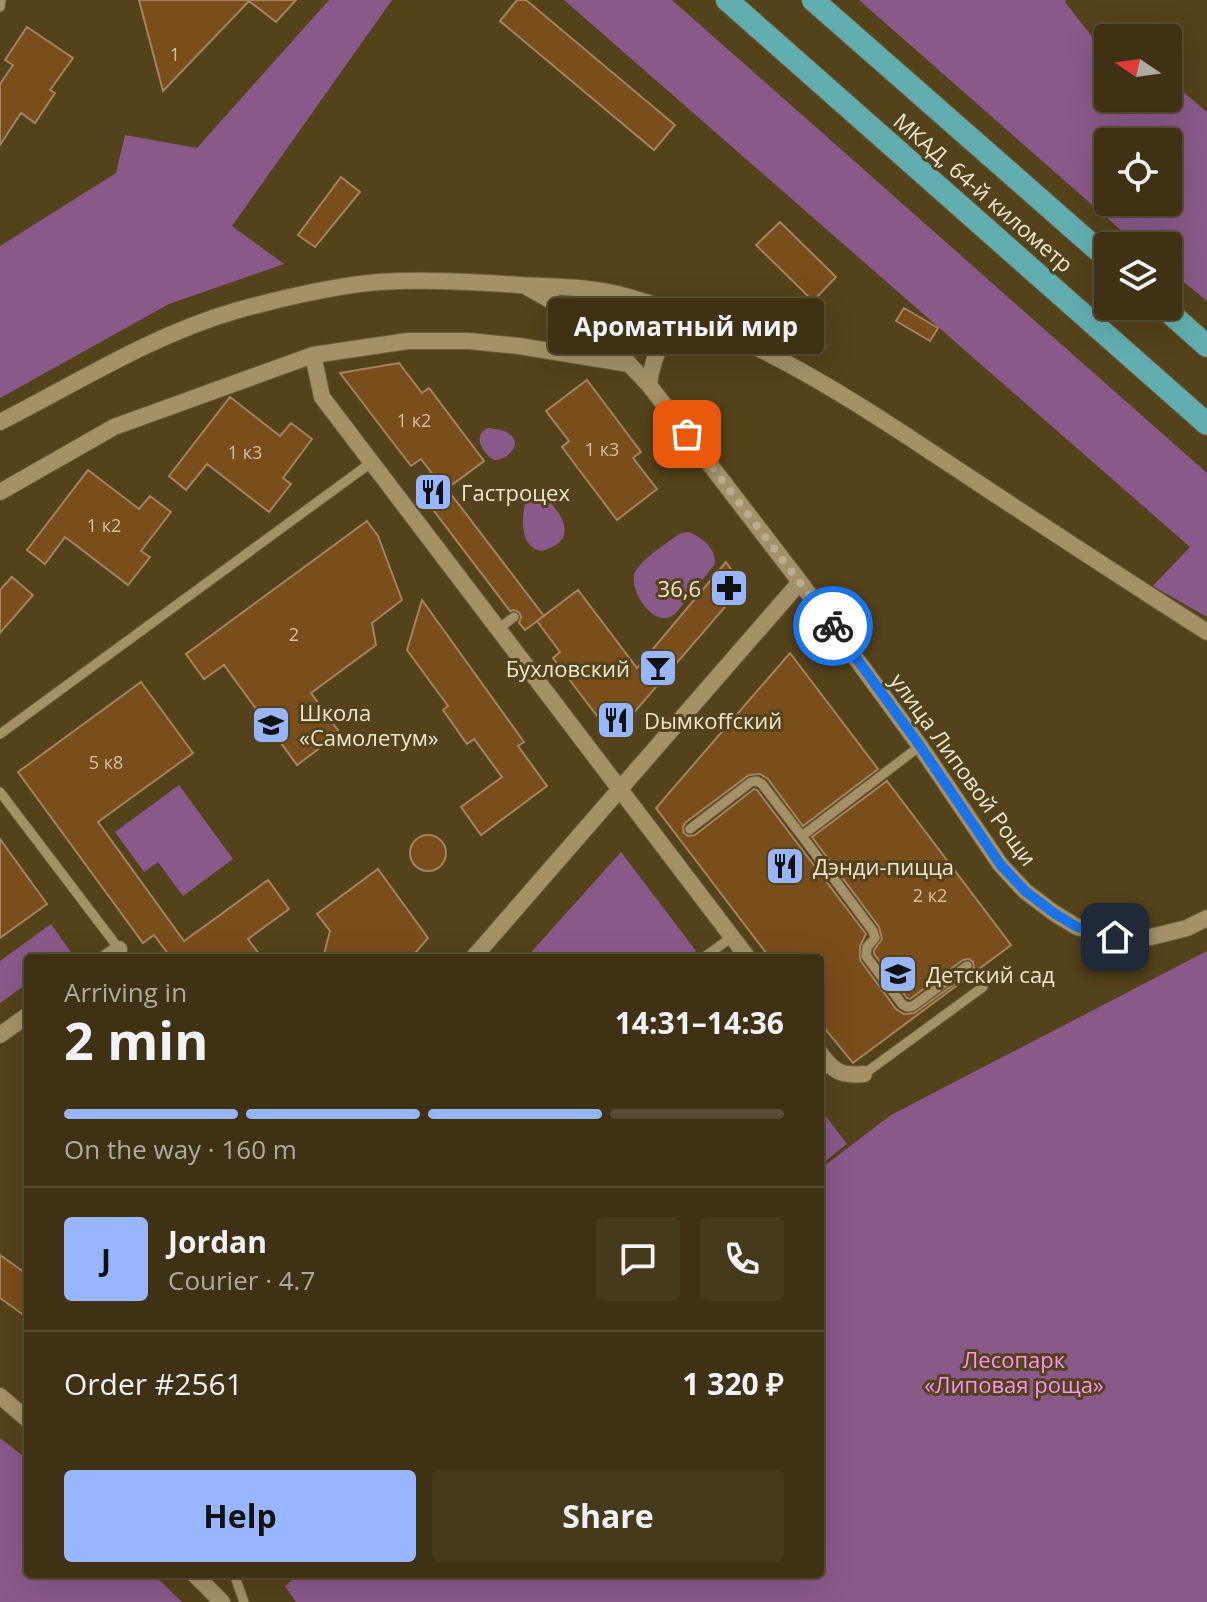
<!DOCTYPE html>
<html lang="en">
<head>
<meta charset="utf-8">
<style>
  :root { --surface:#3f3214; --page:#463a1d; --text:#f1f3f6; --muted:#adaaa0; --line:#584d34; --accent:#97b6fd }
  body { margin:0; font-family:"Open Sans",sans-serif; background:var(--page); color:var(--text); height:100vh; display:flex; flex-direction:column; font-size:30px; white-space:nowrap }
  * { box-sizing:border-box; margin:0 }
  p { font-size:26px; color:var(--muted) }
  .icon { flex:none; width:44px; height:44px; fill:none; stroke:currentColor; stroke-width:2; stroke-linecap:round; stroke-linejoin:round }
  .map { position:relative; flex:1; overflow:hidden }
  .drawer { position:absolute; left:24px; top:954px; width:800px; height:624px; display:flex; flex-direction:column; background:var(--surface); border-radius:8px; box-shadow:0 8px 32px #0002,0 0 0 2px var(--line) }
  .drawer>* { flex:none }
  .needle { width:52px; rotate:283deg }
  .fabs { position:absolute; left:1094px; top:24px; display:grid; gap:16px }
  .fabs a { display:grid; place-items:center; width:88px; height:88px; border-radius:8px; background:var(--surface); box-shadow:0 8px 32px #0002,0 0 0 2px var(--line); font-size:40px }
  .pin { position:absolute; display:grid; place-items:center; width:68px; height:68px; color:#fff; margin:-34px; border-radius:16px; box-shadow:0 4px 12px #0006 }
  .courier { position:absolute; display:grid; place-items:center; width:80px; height:80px; margin:-40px; border:6px solid #1a73e8; border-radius:50%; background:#fff; color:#222; box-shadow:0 2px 10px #0007 }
  .bubble { position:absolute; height:56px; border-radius:8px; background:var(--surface); box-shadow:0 8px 32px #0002,0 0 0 2px var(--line); font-size:26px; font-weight:700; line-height:56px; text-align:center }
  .headline em { font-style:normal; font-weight:700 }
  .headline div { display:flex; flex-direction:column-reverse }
  .headline { display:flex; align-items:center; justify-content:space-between; height:136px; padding:0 40px }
  h1 { font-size:52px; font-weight:700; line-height:60px }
  .bar { display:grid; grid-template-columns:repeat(4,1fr); gap:12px 8px; align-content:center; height:96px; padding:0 40px }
  .bar i { height:10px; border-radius:6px; background:var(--line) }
  .bar .selected { background:var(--accent) }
  .bar p { grid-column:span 4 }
  .line { display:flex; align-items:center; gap:20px; padding:0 40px; border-top:2px solid var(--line) }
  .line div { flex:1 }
  .round { display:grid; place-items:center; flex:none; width:84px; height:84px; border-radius:8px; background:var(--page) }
  .button { display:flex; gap:16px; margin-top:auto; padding:16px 40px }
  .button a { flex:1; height:92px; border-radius:8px; background:var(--accent); color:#111; font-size:32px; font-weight:700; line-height:92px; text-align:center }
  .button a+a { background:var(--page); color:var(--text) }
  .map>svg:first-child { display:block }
  .green { fill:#89598a; fill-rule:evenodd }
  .building { fill:#7a4e1a; stroke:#a48262; stroke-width:2 }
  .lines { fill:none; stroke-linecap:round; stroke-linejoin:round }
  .service-casing { stroke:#6d5d3b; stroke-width:11 }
  .minor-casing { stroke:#6d5d3b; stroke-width:18 }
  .tertiary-casing { stroke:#6d5d3b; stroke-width:18 }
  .trunk-casing { stroke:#6d5d3b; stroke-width:24 }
  .service { stroke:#a49168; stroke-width:9 }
  .minor { stroke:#a49168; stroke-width:16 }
  .tertiary { stroke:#a49168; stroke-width:16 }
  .trunk { stroke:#61aeb0; stroke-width:22 }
  .done { stroke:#baad91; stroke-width:8; stroke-dasharray:0 14.4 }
  .route { stroke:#1a73e8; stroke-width:10 }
  .labels { text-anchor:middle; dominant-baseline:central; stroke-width:6; stroke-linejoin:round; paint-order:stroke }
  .number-label { font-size:18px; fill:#d3c1a3 }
  .street-label { font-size:22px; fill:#f1e7d1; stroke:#54421a }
  .poi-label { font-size:22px; fill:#f1e7d1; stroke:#54421a; text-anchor:start }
  .park-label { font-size:22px; fill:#f993fc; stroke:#54421a }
</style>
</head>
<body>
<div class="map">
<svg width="1207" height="1602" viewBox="0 0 1207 1602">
  <rect width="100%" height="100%" fill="#54421a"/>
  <path class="green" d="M329,0H392L232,226L284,264L169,304L0,398V246L116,173L125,135L197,148Z
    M564,0H672L1207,473V617L1153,586L1190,547Z
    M859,0H1066L1065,2L1108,57V98H1168V79L1207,112V301L1168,269V246H1139ZM1108,142H1168V202H1108Z
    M488,428C494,429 503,429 508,433C525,444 507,460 494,460C482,453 472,435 488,428Z
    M536,489C546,494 551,503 558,512C568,527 568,540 550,548C545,550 543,552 538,550C517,544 522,506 529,492Z
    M689,532C704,539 715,547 715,564L676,613C672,616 670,618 665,618C648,619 631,590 634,575C637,562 669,541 681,533Z
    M179,785L233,859L183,896L158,862L144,872L115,832Z
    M621,852L696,951L688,958H526Z
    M51,924L71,952L62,958H28V983L0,1003V961Z
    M1207,951V1602H296L285,1586L300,1574H820V1169L891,1115Z
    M825,1115L847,1144L820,1165V1118Z
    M0,1438L28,1460V1574H153L182,1602H0Z"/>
  <path class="building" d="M139,0H296L276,22L249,1L163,91Z
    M517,0H526L675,125L654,150L500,21Z
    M27,27L73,58L50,90L55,93L35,123L21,113L0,145V84L13,65L5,60Z
    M341,177L360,192L315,247L298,235Z
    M780,222L836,277L813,301L756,245Z
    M904,308L938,328L930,341L896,321Z
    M399,363L422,393L429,388L484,461L445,490L421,459L411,466L340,373Z
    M587,380L641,452L633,458L657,489L617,520L562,447L569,441L546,411Z
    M230,397L280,436L291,423L312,439L283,478L291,484L269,512L207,464L186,490L169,476Z
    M88,470L139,509L150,496L171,512L141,551L150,557L128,585L65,537L45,564L27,550Z
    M447,489L544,616L525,630L519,623L521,617L519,612L514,610L510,611L428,503Z
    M367,521L378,536L402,600L372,623L376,645L311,693L340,733L297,765L224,665L204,679L186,654Z
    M726,562L743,586L613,737L553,658L560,652L537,621L578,590L637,668Z
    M12,577L33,595L0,633V590Z
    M422,600L524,742L518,746L547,786L481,835L461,807L502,777L474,739L467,744L443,710L448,706L407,650Z
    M790,653L878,769L803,826L768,779L760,774L749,775L685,823L683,827L684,833L688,836L695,835L754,789L757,790L866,934L860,946V960L896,1009L904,1014L914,1013L971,972L974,968L973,962L969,959L963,960L910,999L907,998L874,954V950L882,939L879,927L812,837L887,781L1011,945L853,1063L820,1023V958H770L656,808Z
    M141,682L193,753L98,822L184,941L268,880L289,909L248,939L262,958H171L154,935L143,943L18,772Z
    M410 853a18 18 0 1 1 36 0a18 18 0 1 1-36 0Z
    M0,839L47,904L0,938Z
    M378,869L428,938L411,958H323L330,931L317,914Z
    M0,1255L28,1275V1318L0,1298Z"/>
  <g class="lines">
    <g class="service-casing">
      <path id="service" d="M0,7L1,0
        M498,629L514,617
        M0,734L372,462
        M920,746L802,836L873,931L875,938L867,947L866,956L902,1004L907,1007L913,1006L967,966
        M0,792L126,958
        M690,829L751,782L757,781L762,784L802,836
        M703,958L732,937
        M820,1073L830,1065
        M864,1074L983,987
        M234,1574L244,1602"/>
    </g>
    <g class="minor-casing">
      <path id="minor" d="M313,355L322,397L748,958
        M649,385C653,353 663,332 694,319
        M0,492L114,427L313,355L408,341H469L519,346L629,364L649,385L800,582L920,746L1000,864L1025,891L1054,913L1077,927L1115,937H1151L1187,928L1207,918
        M106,958L119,949
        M473,958L800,582
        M0,1035L28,1015
        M820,1053C834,1072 841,1076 864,1074"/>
    </g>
    <g class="tertiary-casing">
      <path id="tertiary" d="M525,286L596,326L629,364
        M0,422C77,383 152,335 235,311C282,298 331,286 379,282C426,279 473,282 519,285C555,287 590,286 625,296C757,333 865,408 978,483C1054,533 1130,583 1207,632
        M0,1396L28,1420
        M194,1574L222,1602"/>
    </g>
    <g class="trunk-casing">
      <path id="trunk" d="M727,0L1207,424
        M813,0L1108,259
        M1162,306L1207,346"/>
    </g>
    <use href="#service" class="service"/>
    <use href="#minor" class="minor"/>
    <use href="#tertiary" class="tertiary"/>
    <use href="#trunk" class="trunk"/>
  </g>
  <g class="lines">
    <path class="done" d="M687,434L833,626"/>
    <path class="route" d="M833,626L920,746L1000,864L1025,891L1054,913L1077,927L1115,937"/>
  </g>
  <defs>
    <g id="restaurant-square" transform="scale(2)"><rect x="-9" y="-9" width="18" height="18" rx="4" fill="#97b6fd" stroke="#54421a"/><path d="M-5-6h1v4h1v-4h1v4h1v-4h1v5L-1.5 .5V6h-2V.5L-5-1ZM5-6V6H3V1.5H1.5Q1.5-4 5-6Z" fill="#111"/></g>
    <g id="pharmacy-square" transform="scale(2)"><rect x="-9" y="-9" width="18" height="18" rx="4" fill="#97b6fd" stroke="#54421a"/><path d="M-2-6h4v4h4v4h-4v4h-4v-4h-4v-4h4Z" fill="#111"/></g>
    <g id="bar-square" transform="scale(2)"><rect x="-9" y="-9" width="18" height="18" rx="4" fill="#97b6fd" stroke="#54421a"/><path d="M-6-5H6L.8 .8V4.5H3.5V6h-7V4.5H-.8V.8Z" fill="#111"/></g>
    <g id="school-square" transform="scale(2)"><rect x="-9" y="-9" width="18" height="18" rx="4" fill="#97b6fd" stroke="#54421a"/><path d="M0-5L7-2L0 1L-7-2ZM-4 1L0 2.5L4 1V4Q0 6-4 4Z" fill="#111"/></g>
  </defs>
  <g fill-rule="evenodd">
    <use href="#restaurant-square" x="433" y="492"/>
    <use href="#pharmacy-square" x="729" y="588"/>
    <use href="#bar-square" x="658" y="668"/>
    <use href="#restaurant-square" x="616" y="720"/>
    <use href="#school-square" x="271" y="725"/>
    <use href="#restaurant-square" x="785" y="866"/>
    <use href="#school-square" x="898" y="974"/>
  </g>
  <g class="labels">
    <g class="number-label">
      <text x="175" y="54">1</text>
      <text x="414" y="420">1 к2</text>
      <text x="602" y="449">1 к3</text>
      <text x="245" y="452">1 к3</text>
      <text x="104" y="525">1 к2</text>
      <text x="294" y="634">2</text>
      <text x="106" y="762">5 к8</text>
      <text x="930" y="895">2 к2</text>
    </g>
    <g class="street-label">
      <text transform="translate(984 192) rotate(41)">МКАД, 64-й километр</text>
      <text transform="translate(964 769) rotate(54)">улица Липовой Рощи</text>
    </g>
    <g class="poi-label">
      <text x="461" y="492">Гастроцех</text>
      <text x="701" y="588" text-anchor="end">36,6</text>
      <text x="630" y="668" text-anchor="end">Бухловский</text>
      <text x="299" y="712">Школа<tspan x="299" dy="25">«Самолетум»</tspan></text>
      <text x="644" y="720">Dымкoffский</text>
      <text x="813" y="866">Дэнди-пицца</text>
      <text x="926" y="974">Детский сад</text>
    </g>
    <g class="park-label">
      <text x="1014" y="1359">Лесопарк<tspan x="1014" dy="25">«Липовая роща»</tspan></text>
    </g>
  </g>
</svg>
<div class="fabs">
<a><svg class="needle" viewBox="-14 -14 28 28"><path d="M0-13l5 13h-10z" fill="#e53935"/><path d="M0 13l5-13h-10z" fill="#adaaa0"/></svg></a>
<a><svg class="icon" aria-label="locate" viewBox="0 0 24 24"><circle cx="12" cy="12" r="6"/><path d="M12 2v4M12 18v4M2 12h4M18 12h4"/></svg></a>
<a><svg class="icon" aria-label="layers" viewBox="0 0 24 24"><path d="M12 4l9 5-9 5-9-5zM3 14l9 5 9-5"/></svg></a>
</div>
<div class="pin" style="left:687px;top:434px;background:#ea580c"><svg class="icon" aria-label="bag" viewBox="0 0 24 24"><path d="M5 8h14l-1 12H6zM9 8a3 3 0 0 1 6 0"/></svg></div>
<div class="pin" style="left:1115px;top:937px;background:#1f2937"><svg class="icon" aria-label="home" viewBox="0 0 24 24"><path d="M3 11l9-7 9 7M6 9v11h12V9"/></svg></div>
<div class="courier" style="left:833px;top:626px"><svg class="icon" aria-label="bike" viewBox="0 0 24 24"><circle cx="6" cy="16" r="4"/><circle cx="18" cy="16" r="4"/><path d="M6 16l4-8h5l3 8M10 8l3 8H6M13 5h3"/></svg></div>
<div class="bubble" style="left:548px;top:298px;width:276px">Ароматный мир</div>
<section class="drawer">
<div class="headline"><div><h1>2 min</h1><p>Arriving in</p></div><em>14:31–14:36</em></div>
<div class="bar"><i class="selected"></i><i class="selected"></i><i class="selected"></i><i></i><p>On the way · 160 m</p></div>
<div class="line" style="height:144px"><b class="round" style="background:var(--accent);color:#111">J</b><div><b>Jordan</b><p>Courier · 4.7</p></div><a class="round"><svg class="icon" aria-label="chat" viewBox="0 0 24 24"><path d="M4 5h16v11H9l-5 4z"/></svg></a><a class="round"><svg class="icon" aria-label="phone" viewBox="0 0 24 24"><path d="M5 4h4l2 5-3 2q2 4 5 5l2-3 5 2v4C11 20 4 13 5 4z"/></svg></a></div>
<div class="line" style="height:104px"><div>Order #2561</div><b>1 320 ₽</b></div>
<div class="button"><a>Help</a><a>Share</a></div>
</section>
</div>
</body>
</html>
